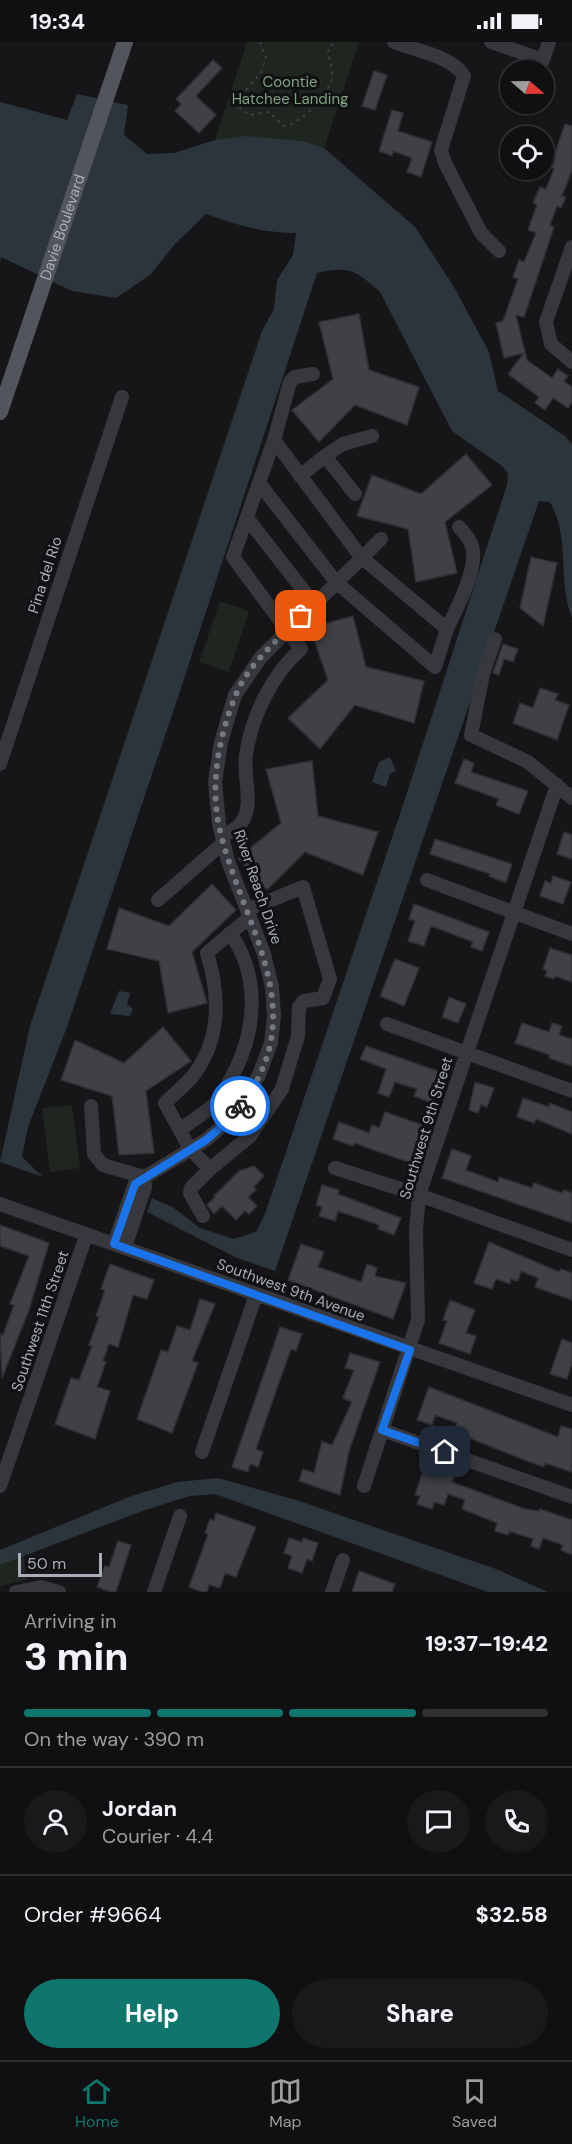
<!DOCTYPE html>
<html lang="en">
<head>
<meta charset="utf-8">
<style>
  :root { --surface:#101012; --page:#19191b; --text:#f1f3f6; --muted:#9c9d9f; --line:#303032; --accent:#0f766e }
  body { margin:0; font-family:"DM Sans",sans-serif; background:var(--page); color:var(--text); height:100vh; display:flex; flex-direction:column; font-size:22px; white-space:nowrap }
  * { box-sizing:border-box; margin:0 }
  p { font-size:20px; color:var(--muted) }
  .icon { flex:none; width:33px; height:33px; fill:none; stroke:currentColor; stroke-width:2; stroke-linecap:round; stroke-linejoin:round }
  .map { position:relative; height:1550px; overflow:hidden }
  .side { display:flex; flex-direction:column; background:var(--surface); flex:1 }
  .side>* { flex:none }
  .needle { width:39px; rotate:110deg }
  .controls { position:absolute; left:500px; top:18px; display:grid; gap:12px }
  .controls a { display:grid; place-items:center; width:54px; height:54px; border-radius:50%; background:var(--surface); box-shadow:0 2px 4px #0004,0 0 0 2px var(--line); font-size:30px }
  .scale { position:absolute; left:18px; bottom:15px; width:84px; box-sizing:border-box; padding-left:6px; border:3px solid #a8adb8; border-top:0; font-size:16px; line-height:21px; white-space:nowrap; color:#a8adb8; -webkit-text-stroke:4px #111113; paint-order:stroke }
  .pin { position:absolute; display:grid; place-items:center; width:51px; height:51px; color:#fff; margin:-26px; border-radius:12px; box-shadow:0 3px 9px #0006 }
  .courier { position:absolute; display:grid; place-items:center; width:60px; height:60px; margin:-30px; border:4px solid #1a73e8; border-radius:50%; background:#fff; color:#222; box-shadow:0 2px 8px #0007 }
  .summary em { font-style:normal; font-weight:800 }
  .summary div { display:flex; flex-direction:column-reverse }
  .summary { display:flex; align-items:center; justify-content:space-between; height:102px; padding:0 24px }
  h1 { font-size:39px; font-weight:800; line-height:45px }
  .bar { display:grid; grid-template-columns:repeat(4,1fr); gap:9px 6px; align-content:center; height:72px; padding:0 24px }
  .bar i { height:8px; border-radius:4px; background:var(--line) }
  .bar .current { background:var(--accent) }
  .bar p { grid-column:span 4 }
  .line { display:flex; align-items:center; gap:15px; padding:0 24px; border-top:2px solid var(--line) }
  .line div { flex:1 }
  .round { display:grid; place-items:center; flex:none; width:63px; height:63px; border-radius:32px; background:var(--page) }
  .cta { display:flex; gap:12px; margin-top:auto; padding:12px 24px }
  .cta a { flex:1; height:69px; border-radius:36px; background:var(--accent); color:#fff; font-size:24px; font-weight:800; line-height:69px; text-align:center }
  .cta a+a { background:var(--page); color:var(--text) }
  .status { display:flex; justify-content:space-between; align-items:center; height:42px; padding:0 30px; background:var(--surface); direction:ltr }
  .status svg { height:16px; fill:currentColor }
  .tabs { display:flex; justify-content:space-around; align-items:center; height:84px; border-top:2px solid var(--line); background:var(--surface); font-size:16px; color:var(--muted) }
  .tabs a { display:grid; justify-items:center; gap:3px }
  .tabs .current { color:var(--accent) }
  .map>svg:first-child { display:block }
  .green { fill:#1e261f }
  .water { fill:#2c353c }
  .building { fill:#404145; stroke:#303034; stroke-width:1.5 }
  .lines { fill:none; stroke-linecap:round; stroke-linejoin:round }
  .path { stroke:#3d3f44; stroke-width:2; stroke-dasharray:3 4.5; stroke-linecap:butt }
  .minor { stroke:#37383d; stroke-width:14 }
  .major { stroke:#53555c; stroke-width:16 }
  .done { stroke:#757880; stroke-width:6; stroke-dasharray:0 10.8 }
  .route { stroke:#1a73e8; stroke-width:8 }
  .labels { text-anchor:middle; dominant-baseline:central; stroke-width:6; stroke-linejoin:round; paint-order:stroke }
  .park-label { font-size:15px; fill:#7fa381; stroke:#111113 }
  .street-label { font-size:15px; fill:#a8adb8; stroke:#111113 }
</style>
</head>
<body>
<div class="status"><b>19:34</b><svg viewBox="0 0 49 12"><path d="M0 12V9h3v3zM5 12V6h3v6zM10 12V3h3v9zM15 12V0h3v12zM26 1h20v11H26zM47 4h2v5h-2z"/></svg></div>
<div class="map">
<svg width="572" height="1550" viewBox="0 0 572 1550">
  <rect width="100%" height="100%" fill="#161618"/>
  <path class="green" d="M247,0H359L324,106C288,95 252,93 215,98Z
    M220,559L249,569L229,630L199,620Z
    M72,1063L80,1126L50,1130L42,1066Z
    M24,1513L26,1538L0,1544V1523Z"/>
  <path class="water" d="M77,52L128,63L124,93L147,112L174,111L215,98L246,94L302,99L324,106L415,185L454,245L489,310L498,349L565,394L572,402V576C557,538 571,498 550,460L539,459L275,1229L237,1216L147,1170L152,1156L174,1166L200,1186L234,1197L256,1190L265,1172L403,763L507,443L508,432L502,424L452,389L380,250C355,228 350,224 317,231L179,652L67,985L28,1085L22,1115L43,1135L0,1120L30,984L262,289L274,267L277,238L293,213L296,191C264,191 236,183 206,172L175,202L150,233L116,256L72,249L1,215L0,221V60L67,78Z
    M390,715L396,729L390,732L386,745L372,740L379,720Z
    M119,949L130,951L127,962L133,967L130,974L110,972Z
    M218,1436L296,1458L496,1527L548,1550H488L215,1452L190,1454L145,1468L0,1523V1508L129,1455L177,1440Z"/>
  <path class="building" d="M213,18L222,26L196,54L216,73L199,91L175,69L181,62L176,57Z
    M374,29L387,33L375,68L362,64Z
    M392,68L403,71L398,89L432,100L421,135L407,130L412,116L393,109L392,114L379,109Z
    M565,82L572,84V128L562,154L566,155L561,166L557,164L550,183L554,185L524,275L516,273L527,318L552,336L558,327L568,334L564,339L572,345V360L568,366L553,356L545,368L535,361L539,355L508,332L524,311L504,316L496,281L503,279L518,237L513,235L519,218L524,220L536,191L528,188L537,163L533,161L540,145L546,147L554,127L550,125Z
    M359,272L369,328L419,345L407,383L355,363L319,400L292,368L333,337L319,280Z
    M466,412L492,443L445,480L457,531L416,540L408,487L357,474L372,433L421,452Z
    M531,515L557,521L543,584L520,566Z
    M353,574L366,625L424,639L414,681L355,663L320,707L288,676L328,638L310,586Z
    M503,602L518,607L513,620L504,617L499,633L493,631Z
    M540,646L558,652L555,658L569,663L557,698L513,681L520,661L533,666Z
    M464,717L474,721L471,730L528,749L519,772L496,763L499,757L455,741Z
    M312,719L318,774L378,790L363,833L305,810L267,848L238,816L281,781L266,727Z
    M564,790L572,793V817L557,812Z
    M435,797L512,822L506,841L489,834L490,832L430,812Z
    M553,834L571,840L563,862L540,854L545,839L551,841Z
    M212,842L236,868L192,910L207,961L168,971L159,919L107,907L119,866L169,884Z
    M414,862L489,890L482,909L471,905L473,900L431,884L424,904L408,899L415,879L409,877Z
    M550,906L572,913V940L555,934L554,937L545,934L547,929L543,927Z
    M395,917L419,926L404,964L380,954Z
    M449,955L466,962L458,981L442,975Z
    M522,981L549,990L552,981L562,984L559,993L572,997V1024L549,1016L550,1013L515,1001Z
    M163,985L191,1019L146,1049L154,1111L119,1113L112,1054L61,1038L75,998L124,1021Z
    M366,1004L443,1031L432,1061L414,1054L417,1047L395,1040L389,1055L378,1051L386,1027L360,1017Z
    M475,1040L494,1046L487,1065L481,1063L478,1071L469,1068Z
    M523,1056L549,1065L550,1061L572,1070V1092L536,1077L534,1081L517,1075Z
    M385,1070L425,1084L411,1121L354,1101L353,1104L333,1097L339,1080L369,1091L372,1083L379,1086Z
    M452,1107L471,1114L466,1128L498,1140L499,1135L532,1146L534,1141L562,1151L564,1148L572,1151V1181L442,1136Z
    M254,1124L264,1134L254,1145L256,1148L248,1155L257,1164L249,1172L245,1169L236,1178L222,1164L214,1172L207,1163L215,1155L214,1154L239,1129Z
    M322,1143L339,1148L338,1152L401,1176L394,1193L378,1187L379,1183L338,1169L335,1179L319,1174L322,1165L316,1163Z
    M0,1183L49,1201L29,1268L2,1336L0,1292L3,1293L14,1263L10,1262L29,1214L0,1204Z
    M489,1200L559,1230L561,1227L572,1231V1258L535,1245L538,1236L521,1229L518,1239L511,1237L510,1242L496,1237L492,1247L474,1241Z
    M301,1202L324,1210L318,1225L361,1240L367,1222L377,1226L375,1234L406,1241L393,1277L288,1238Z
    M110,1222L154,1238L147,1257L133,1253L118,1305L109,1302L103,1319L106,1320L97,1345L110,1349L95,1397L55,1382L71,1336L79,1338L92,1304L89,1303L99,1275L96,1274L105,1248L101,1247Z
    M200,1257L215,1262L192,1319L198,1321L172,1391L137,1377L161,1308L168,1310L177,1284L190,1288Z
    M450,1258L475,1268L466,1291L476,1294L470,1312L439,1301L447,1279L443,1278Z
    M280,1285L302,1292L296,1309L291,1307L276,1349L256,1407L263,1410L258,1425L250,1422L248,1430L232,1425Z
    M562,1297L572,1301V1321L567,1337L550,1332Z
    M350,1311L380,1320L349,1409L340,1453L299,1439L303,1427L314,1431L322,1399L332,1403L352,1360L343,1356L354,1328L345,1326Z
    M429,1345L558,1395L561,1384L572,1387V1430L545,1421L544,1425L527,1419L454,1390L457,1381L435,1373L432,1383L417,1378Z
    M423,1429L440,1435L441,1431L454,1435L452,1440L525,1467L539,1469L540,1467L572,1478V1513L561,1508L563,1503L543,1496L539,1507L531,1504L533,1497L509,1489L508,1493L495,1489L497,1481L462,1467L465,1458L448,1452L444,1463L434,1460L432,1467L417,1462L420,1454L415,1453Z
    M216,1471L256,1485L236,1535L225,1531L220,1546L209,1543L207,1550H202L189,1545L208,1492L205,1491L210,1477L214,1479Z
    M289,1496L302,1500L303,1496L318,1501L312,1519L307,1517L302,1531L288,1526L292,1514L284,1511Z
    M118,1499L131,1503L116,1550H111L97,1545L105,1524L109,1525Z
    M359,1529L395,1542L392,1550H352Z"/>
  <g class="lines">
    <path class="path" d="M260,0L266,16L261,30L238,58L240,66L249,73L269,70L284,84C300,83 331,51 332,34C333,27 329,17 328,9L334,0"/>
    <path class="minor" d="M394,0C414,8 452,14 464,34L441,108L445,121L481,191L499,209
      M491,0L543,18L549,0
      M572,205L546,280L551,302L572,320
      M274,398L290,340L295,335L313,332
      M325,414L343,402L372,394
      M300,434L325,414L355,452
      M247,476L314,562
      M447,587C456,568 476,530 473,509C472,499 465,492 459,485
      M495,597L483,632L471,693L528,720L572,756
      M0,722L122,355
      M222,794C232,789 241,785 245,774C252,756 243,732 246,713C251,676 272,632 301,607L233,515L274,398L361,515L447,587L435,625L336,540L259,441
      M427,838L572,892
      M158,858L223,801
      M247,868L303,845L330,937L323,956L304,959L299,965L298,994L282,1047L250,1094L210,1127L190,1107L165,1061C174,1052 184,1044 192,1035C221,999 220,953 207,911L250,875
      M387,982L572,1049
      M91,1064L94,1112L103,1123L144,1135
      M180,1088C192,1079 206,1070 217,1060C222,1054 225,1046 229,1040C256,994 262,936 230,891
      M335,1126L419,1153L572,1208
      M0,1162L572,1363
      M203,1174L190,1151L191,1146L210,1127
      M114,1202L135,1141L206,1098L228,1079L259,1033L271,1001L274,974L272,945L264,912L228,819L219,782L215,740L221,700L235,653L261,615L381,497
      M125,1205L145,1145L144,1135
      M382,1388L572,1455
      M202,1410L256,1253
      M0,1444L86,1194
      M364,1444L418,1278L416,1188L419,1153L557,743
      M16,1550L41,1545L59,1550
      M154,1550L180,1474
      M332,1550L343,1518"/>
    <path class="major" id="s1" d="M0,370L125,0"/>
  </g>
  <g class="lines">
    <path class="done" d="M240,1064C316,968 240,882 219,784C210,742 219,694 235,655C247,623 278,598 301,574"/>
    <path class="route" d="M240,1064L228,1079L206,1098L135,1142L114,1202L410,1308L382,1388L445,1410"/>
  </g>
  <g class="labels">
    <g class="park-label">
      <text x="290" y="40">Coontie<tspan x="290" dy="17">Hatchee Landing</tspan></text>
    </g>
    <g class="street-label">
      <text stroke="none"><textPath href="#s1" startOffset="195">Davie Boulevard</textPath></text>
      <text transform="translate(45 533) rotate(-72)">Pina del Rio</text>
      <text transform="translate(258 845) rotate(71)">River Reach Drive</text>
      <text transform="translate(426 1086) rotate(-73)">Southwest 9th Street</text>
      <text transform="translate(291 1248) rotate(20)">Southwest 9th Avenue</text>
      <text transform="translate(40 1279) rotate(-71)">Southwest 11th Street</text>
    </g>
  </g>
</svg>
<div class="controls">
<a><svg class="needle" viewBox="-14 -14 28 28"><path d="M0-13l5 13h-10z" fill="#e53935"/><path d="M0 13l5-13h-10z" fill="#9c9d9f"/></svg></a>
<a><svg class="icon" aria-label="locate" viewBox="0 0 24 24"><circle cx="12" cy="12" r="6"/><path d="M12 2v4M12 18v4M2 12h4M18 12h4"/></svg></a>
</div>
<div class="scale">50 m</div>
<div class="pin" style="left:301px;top:574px;background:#ea580c"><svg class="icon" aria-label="bag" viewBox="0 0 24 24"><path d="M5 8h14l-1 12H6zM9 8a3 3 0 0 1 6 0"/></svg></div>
<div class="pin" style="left:445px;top:1410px;background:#1f2937"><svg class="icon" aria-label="home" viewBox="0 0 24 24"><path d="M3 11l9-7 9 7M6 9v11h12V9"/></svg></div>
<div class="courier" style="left:240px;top:1064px"><svg class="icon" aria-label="bike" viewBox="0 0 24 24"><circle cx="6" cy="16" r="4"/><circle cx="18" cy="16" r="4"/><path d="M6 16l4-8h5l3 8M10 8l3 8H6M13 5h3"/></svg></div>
</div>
<section class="side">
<div class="summary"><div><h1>3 min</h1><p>Arriving in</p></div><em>19:37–19:42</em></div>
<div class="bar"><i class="current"></i><i class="current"></i><i class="current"></i><i></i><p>On the way · 390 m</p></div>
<div class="line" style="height:108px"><a class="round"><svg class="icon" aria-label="person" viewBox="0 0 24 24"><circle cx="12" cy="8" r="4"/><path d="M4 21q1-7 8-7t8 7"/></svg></a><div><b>Jordan</b><p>Courier · 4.4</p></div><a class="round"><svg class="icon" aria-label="chat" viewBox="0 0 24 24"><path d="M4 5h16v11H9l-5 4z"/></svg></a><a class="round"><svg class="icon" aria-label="phone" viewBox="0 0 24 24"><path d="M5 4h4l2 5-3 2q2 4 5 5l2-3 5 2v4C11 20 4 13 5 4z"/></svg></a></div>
<div class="line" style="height:78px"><div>Order #9664</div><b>$32.58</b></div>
<div class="cta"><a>Help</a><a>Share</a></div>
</section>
<nav class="tabs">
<a class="current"><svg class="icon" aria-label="home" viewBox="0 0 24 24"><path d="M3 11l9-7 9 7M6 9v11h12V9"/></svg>Home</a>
<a><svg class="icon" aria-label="map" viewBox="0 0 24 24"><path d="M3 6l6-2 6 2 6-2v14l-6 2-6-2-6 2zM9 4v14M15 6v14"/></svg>Map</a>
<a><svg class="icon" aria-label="saved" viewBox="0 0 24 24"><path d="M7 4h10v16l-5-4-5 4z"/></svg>Saved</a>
</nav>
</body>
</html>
